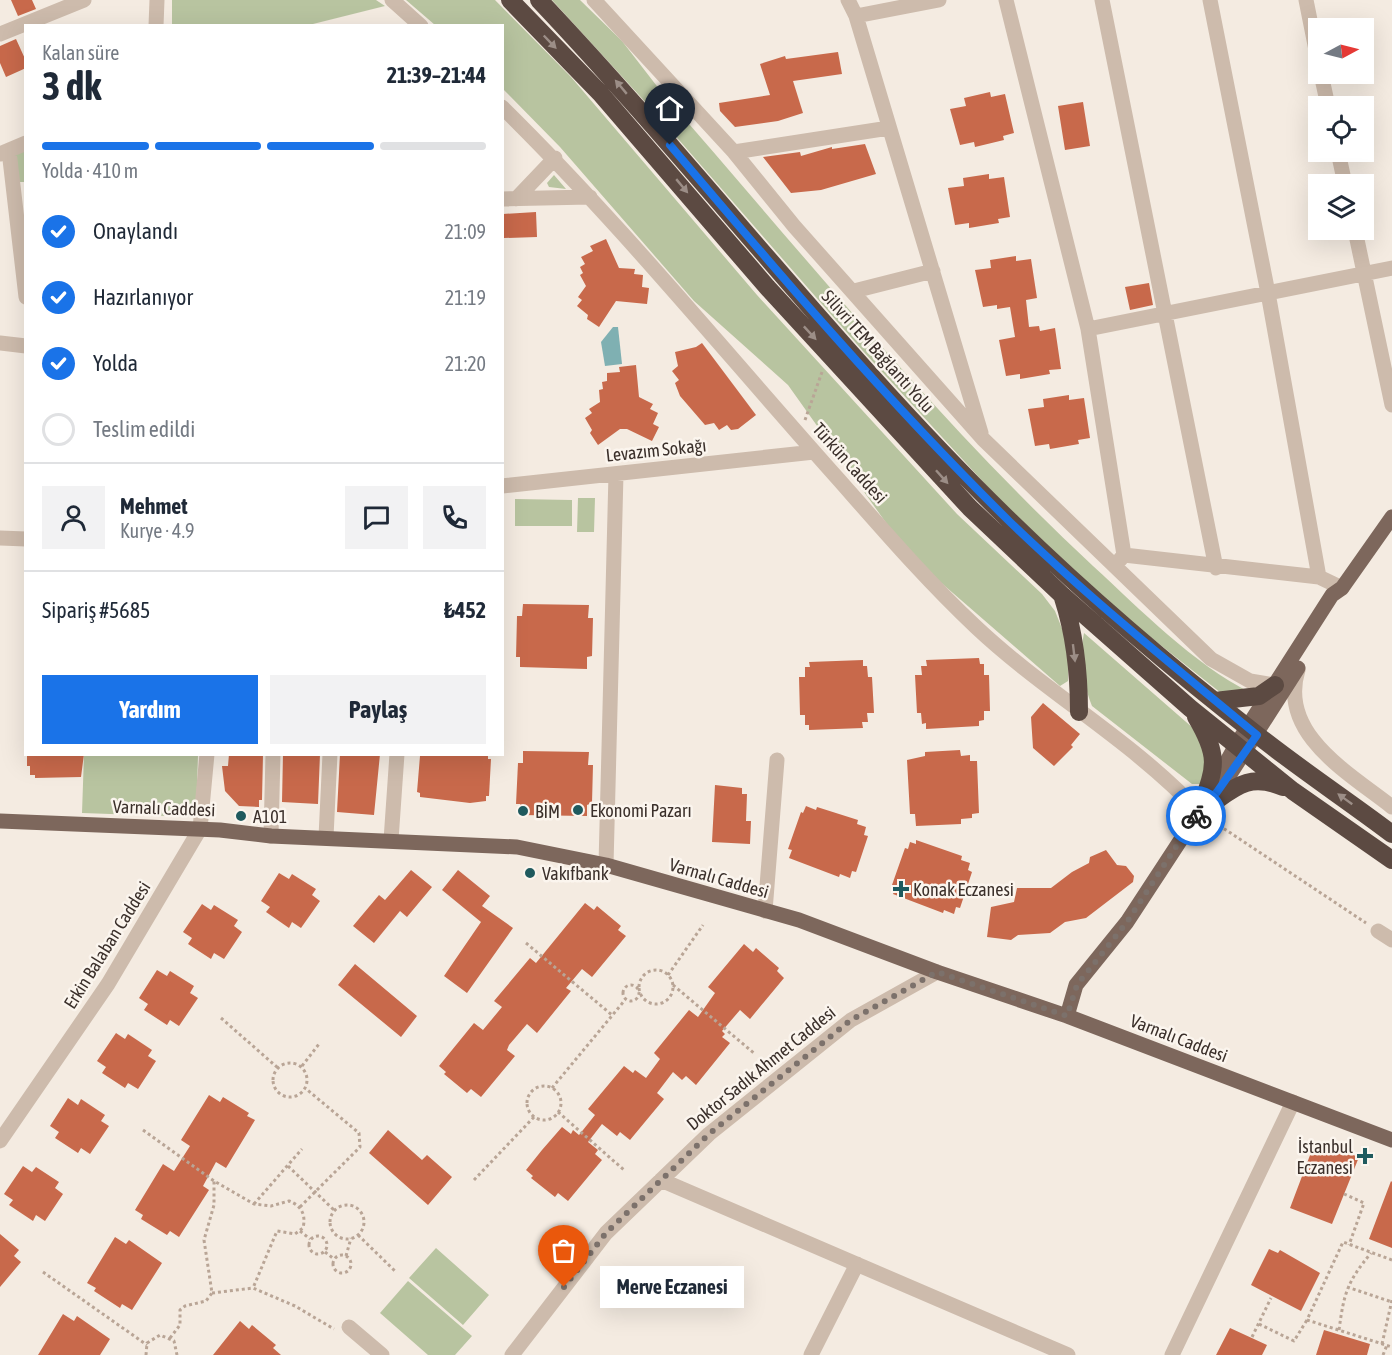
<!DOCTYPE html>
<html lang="tr">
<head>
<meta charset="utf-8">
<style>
  :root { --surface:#fff; --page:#f2f2f3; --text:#1f2937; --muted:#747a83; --line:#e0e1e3; --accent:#1a73e8 }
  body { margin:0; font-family:"Asap Condensed",sans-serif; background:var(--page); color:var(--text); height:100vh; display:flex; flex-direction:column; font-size:22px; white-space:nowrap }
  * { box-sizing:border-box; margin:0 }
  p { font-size:20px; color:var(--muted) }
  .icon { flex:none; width:33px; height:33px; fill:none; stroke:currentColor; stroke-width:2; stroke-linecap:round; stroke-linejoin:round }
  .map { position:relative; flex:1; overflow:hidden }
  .side { position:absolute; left:24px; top:24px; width:480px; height:732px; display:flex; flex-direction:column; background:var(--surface); border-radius:0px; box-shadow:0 6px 24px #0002 }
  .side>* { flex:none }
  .needle { width:39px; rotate:83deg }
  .buttons { position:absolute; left:1308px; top:18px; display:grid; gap:12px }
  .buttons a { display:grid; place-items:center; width:66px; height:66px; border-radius:0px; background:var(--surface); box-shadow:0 6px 24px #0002; font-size:30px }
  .pin { position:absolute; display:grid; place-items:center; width:51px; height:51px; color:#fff; margin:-62px -26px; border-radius:50% 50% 50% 0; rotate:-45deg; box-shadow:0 0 6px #0007 }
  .pin .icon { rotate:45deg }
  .courier { position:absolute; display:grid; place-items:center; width:60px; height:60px; margin:-30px; border:4px solid #1a73e8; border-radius:50%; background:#fff; color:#222; box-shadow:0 2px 8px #0007 }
  .bubble { position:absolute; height:42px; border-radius:0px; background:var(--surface); box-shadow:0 6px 24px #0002; font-size:20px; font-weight:700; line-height:42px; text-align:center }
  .headline em { font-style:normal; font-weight:700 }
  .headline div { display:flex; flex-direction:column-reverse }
  .headline { display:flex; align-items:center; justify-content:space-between; height:102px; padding:0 18px }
  h1 { font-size:39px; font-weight:700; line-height:45px }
  .bar { display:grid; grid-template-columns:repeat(4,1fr); gap:9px 6px; align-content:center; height:72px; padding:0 18px }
  .bar i { height:8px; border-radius:4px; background:var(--line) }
  .bar .current { background:var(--accent) }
  .bar p { grid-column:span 4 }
  .line { display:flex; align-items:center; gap:15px; padding:0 18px; border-top:2px solid var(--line) }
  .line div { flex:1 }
  .round { display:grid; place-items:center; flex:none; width:63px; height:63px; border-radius:0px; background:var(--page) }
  ol { padding:0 18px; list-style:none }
  li { display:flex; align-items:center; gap:18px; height:66px }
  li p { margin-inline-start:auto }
  li .icon { padding:6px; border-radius:50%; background:var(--accent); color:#fff; stroke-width:4 }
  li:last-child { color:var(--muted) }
  li i { width:33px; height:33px; border:3px solid var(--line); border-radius:50% }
  .action { display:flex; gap:12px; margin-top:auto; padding:12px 18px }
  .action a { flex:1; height:69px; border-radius:0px; background:var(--accent); color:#fff; font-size:24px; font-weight:700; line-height:69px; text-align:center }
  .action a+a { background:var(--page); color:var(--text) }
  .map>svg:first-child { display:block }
  .green { fill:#b8c4a0 }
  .water { fill:#7fb0b2 }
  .building { fill:#c8694b }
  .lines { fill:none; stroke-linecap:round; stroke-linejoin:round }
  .path { stroke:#b9a596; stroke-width:3; stroke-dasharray:3 3; stroke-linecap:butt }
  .minor { stroke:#cdbbac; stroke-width:15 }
  .major { stroke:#7d675c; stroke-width:15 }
  .highway { stroke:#5c4a42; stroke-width:18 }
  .oneway { fill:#9c8e87 }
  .done { stroke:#7c716b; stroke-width:6; stroke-dasharray:0 10.8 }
  .route { stroke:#1a73e8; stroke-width:8 }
  .poi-dot { fill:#1f5a5e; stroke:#fbf5ee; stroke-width:2 }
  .labels { text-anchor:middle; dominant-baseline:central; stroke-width:5; stroke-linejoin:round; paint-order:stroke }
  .street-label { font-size:18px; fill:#3b302b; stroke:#fbf5ee }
  .poi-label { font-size:18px; fill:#3b302b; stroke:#fbf5ee; text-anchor:start }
</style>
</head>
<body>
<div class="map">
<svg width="1392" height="1355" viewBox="0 0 1392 1355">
  <rect width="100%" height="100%" fill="#f4ebe1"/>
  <path class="green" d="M172,0H376L385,6L309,25L172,26Z
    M406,0H495L571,77L757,295L957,514L1042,594L1055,611L1063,631L1068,655V681L1060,686L931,574L889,527L788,385L694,301L560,147L503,89L502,26L435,25Z
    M552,0H580L622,41L663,94C803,254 937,421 1093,566C1141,610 1192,663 1251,693H1221L1110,605L999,499L862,350L659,117Z
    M25,149V182H18L13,154Z
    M554,175L566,189L549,187L547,183Z
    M578,498H595L594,532H577Z
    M515,499L572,500V526H515Z
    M1084,633L1193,728L1209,761L1203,784H1192L1092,706C1083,684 1079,656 1084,633Z
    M84,755H198L196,817L82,813Z
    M436,1248L489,1295L463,1325L409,1278Z
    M408,1281L472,1336L455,1355H428L380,1313Z"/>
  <path class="water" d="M613,327H618L622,364L605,366L601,342Z"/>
  <path class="building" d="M11,0H32L36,9L18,16Z
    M16,39L26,61V68L6,77L0,63V46Z
    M838,52L842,74L793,81L803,113L778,121L735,127L720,111L719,103L770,95L760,64L785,56L786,59Z
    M990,92L991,97L1005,94L1014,133L1003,136L1004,140L975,147L974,142L960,145L950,109L966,106L964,98Z
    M1083,102L1090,146L1065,150L1058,106Z
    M865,144L876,174L821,190L791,193L763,157L800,152L801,156L832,147V149Z
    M989,174V179L1004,177L1010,217L998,219L999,223L969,228V223L955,225L948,188L964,186L963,178Z
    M536,212L537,237L504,238L503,214Z
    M606,239L619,268L635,269L634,274L643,275L642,287L649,288L647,304L616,301L599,327L587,319L588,315L577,306L582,300L578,297L586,286L580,275L583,273L580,267L585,264L581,257L593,251L590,246Z
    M1016,256V261L1031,259L1037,298L1026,300L1029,327L1039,326L1040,331L1055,328L1061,369L1049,370L1050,374L1020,379V374L1006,376L999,340L1015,337L1010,307L997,309V305L983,307L975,270L991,268L990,260Z
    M1149,283L1153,305L1130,310L1125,287Z
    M702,343L756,415L738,429L731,430L727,425L719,430L714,423L705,425L680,396L675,383L679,380L672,371L678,366L675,352L696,347Z
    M636,365L639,397L653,404L650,409L658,413L653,424L659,427L652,441L627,429H620L598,445L590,433L592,430L585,418L592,413L589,409L600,402L599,390L603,389L602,382L607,381V373L620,372L619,367Z
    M1069,395V400L1084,398L1090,438L1078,440L1079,444L1050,449L1049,444L1035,446L1028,409L1044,407L1043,399Z
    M523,604L589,605L588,618H593L592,656L587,657V669L520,667V657H516L517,616H522Z
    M979,658L980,664H984V675H989L990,711H984V720L979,721V726L926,729V723L922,724L921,713H917L915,675H922L921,666H927L926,660Z
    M863,660V666H867L868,677H872L874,713H867L868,722H862L863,728L809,730V725H805V715H800L799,677H805V667H810L809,662Z
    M1043,703L1080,734L1071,745L1073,747L1054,766L1033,748L1031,717Z
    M960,750L961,756L970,755V761H977L979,813L972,814V818L961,819V824L916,826L915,814H910L907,760L925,756V752Z
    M523,751L589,752L588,765H593L592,803L587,805V816L520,815V804H516L518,763H523Z
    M27,754H84L81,777L35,778V775H30V766H27Z
    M229,754H263L262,800H259V807L239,806L225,791L222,766H228Z
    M283,754H320L318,804L282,802Z
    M340,754H380L374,815L337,812Z
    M488,754V759H491L489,796H486V801L470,803L420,797V793L417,792L420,756Z
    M715,785L742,788V794H747L746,821H751L750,844L712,842Z
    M806,806L816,810L817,807L858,820L857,824L866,827L864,835L868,836L856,872L852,871L850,878L840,874L839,877L789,858L792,850L788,849L801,812L803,813Z
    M916,840L962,856L961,860L970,863L968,870L972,872L960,908L956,907L954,914L944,910L943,913L893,894L896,886L892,885L905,848L908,849L910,842L916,844Z
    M1106,850L1117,865L1126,866L1134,876L1133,882L1086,918L1065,922L1050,933L1018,935L1011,940L987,937L991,907L1014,902L1017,888H1051L1072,872L1089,863L1090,857Z
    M411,870L432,887L407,917L400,911L374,943L353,926L379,895L385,900Z
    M458,870L490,896L482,906L513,928L467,993L444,976L481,922L442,890Z
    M279,873L289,879L292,874L316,889L312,895L320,901L301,928L292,922L289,928L266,912L270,907L261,901Z
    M585,903L594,910L597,906L621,926L618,930L626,936L592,977L582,969L566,988L571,991L537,1033L527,1024L509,1045L507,1050L515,1056L481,1097L471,1089L467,1093L444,1074L446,1072L439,1066L474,1023L483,1030L502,1007L494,1001L530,958L536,963Z
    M202,904L211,910L214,905L238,920L234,926L242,932L224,959L214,953L211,959L188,944L192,938L183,932Z
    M744,944L753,952L756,948L779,968L777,971L784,978L750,1019L740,1010L722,1031L725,1034L722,1037L730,1043L696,1085L686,1076L682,1080L673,1072L657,1093L664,1099L630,1140L620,1132L617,1136L602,1124L588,1142L598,1150L595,1154L602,1160L568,1201L558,1193L555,1197L531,1178L533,1176L526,1170L542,1150L562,1127L571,1134L573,1130L579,1135L595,1115L588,1109L624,1066L633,1073L635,1070L646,1078L660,1059L654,1053L689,1010L698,1017L715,993L708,987Z
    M355,964L417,1016L401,1037L338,985Z
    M157,970L167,976L170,971L194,986L190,993L198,998L179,1026L170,1020L167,1025L144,1010L148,1004L139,998Z
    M116,1033L125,1039L128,1034L152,1050L148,1056L156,1061L138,1089L128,1083L125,1088L102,1073L106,1067L97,1061Z
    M209,1095L220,1102L223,1097L249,1113L247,1116L255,1120L226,1168L216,1162L203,1186L209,1190L179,1237L170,1231L167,1235L141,1219L143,1215L135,1210L163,1164L174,1171L190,1146L181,1140Z
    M68,1098L78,1105L81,1099L105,1115L101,1121L109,1126L90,1154L81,1148L78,1153L55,1138L59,1132L50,1126Z
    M388,1130L422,1160L427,1155L452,1177L428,1205L369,1153Z
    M1315,1142L1359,1157L1332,1224L1290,1208Z
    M23,1166L32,1172L36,1167L59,1182L55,1188L63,1194L45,1221L36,1215L33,1221L9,1205L13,1200L4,1194Z
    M1391,1181L1392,1182V1248L1369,1239Z
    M0,1234L19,1250L14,1256L21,1262L0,1287Z
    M115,1237L126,1244L129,1240L162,1263L132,1310L122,1304L120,1308L94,1291L96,1288L87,1283Z
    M1269,1249L1278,1253L1280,1250L1320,1273L1301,1311L1251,1285Z
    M63,1314L74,1321L77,1316L110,1339L100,1355H38Z
    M240,1321L249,1329L252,1325L276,1345L273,1348L281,1355H213Z
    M1230,1328L1267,1345L1262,1355H1216Z
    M1324,1330L1370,1344L1367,1355H1316Z"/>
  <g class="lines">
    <path class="path" d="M805,420L822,372
      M1214,822L1366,923
      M526,943L612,1015
      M639 987a17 17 0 1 1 34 0a17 17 0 1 1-34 0Z
      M668,975L703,925
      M623 993a8 8 0 1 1 16 0a8 8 0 1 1-16 0Z
      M673,985L755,1054
      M221,1018L278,1068
      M273 1080a17 17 0 1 1 34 0a17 17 0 1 1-34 0Z
      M302,1066L319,1044
      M527 1103a17 17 0 1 1 34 0a17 17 0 1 1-34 0Z
      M552,1088L625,1000
      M558,1112L624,1170
      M143,1130L214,1181L254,1204L271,1206L289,1201C302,1206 306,1215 303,1228L295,1234L277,1231L253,1288
      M288,1166L334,1210
      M474,1180L534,1117
      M1344,1194L1364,1203L1349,1245
      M254,1204L302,1149
      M330 1222a17 17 0 1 1 34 0a17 17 0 1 1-34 0Z
      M300,1207L360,1147L359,1133L305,1088
      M300,1231L310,1239
      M358,1235L396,1272
      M309 1245a9 9 0 1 1 18 0a9 9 0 1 1-18 0Z
      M325,1252L334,1259
      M333 1264a9 9 0 1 1 18 0a9 9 0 1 1-18 0Z
      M346,1256L351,1238
      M1392,1260L1343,1242L1307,1320L1392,1347
      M43,1272L147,1345
      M1347,1287L1392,1302
      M212,1293L253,1288L295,1306L334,1329
      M1259,1324L1294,1341L1307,1320
      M1339,1330C1344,1293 1347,1282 1371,1253
      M1252,1337L1271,1298
      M170,1338L180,1325V1310L185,1306L206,1301L212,1293L204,1240L214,1205V1181
      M1382,1344L1392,1300
      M146,1355L147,1343L160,1335L174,1341L177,1355
      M1383,1355L1387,1345"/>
    <path class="minor" d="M392,0L421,26
      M594,0L734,152L794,226L983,439L1211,659L1250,681L1275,685
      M848,0L856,16L981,433
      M1006,0L1088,329L1124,555
      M1102,0L1216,568
      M1210,0L1268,293L1319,577
      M1306,0L1318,60
      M856,16L939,0
      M156,26L157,0
      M0,34L84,0
      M1321,74L1328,106
      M502,107C622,225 728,356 840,481C884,531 928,582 976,627C1046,693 1133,741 1199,812
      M9,151L26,297
      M734,152L889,128
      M1338,152L1345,184
      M0,154L26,143
      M502,199L590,197
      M516,199L555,158
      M1355,230L1392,405
      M854,291L933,271
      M1088,329L1392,268
      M0,343L26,346
      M502,486L814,452
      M0,538L26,539
      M1118,562L1124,555L1319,577L1342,588
      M1298,670C1278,734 1349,773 1392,807
      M271,836L273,754
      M326,837L330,754
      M391,840L397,754
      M606,865L616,474
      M765,911L777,760
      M1378,931L1392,940
      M0,1141L108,984L200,829L207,754
      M661,1180L1068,1355
      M349,1327L382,1355
      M512,1355L606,1233L709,1134L851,1020L937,972
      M811,1355L857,1264
      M1172,1355L1293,1102"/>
    <path class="major" d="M1227,779L1298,668
      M0,821L220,830L271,836L517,847L606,865L799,920L937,972L1067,1016L1392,1140
      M1067,1016L1076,985L1127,922L1199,812L1236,745L1332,595L1342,588L1392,517"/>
    <path class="highway" d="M510,0L600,93L767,287L970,508L1063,596L1190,708L1293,791L1392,860
      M539,0C700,170 842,358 1011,522C1088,597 1171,668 1256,734C1300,769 1347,800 1392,834
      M1063,598C1075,635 1079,674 1079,712
      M1215,701L1259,696L1275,685
      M1196,717C1221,759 1215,768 1199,812
      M1199,812C1230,794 1243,770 1283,787"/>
  </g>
  <defs><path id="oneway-solid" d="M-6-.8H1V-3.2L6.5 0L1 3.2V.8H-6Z" transform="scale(1.5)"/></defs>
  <g class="oneway">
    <use href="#oneway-solid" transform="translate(550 42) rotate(46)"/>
    <use href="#oneway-solid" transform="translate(621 87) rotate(-130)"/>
    <use href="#oneway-solid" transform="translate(682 186) rotate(50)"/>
    <use href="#oneway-solid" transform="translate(810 333) rotate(47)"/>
    <use href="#oneway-solid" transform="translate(942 477) rotate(48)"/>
    <use href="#oneway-solid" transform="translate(1074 653) rotate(83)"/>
    <use href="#oneway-solid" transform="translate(1345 799) rotate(-144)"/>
  </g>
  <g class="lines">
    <path class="done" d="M564,1287L606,1233L709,1134L851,1020L937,972L1067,1016L1077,985L1127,922L1196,816"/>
    <path class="route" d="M670,145C779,274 889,403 1010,522C1088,597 1173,666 1257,735L1217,792L1196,816"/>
  </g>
  <g class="poi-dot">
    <circle cx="578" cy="810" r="6"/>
    <circle cx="523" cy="811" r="6"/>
    <circle cx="241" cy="816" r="6"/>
    <circle cx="530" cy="873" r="6"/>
    <path d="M898 880h6v6h6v6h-6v6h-6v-6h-6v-6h6z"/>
    <path d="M1362 1147h6v6h6v6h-6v6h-6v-6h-6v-6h6z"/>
  </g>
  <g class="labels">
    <g class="street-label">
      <text transform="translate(878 351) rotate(48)">Silivri TEM Bağlantı Yolu</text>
      <text transform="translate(656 450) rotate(-6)">Levazım Sokağı</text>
      <text transform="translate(850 463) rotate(48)">Türkün Caddesi</text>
      <text transform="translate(164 808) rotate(2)">Varnalı Caddesi</text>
      <text transform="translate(719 878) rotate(16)">Varnalı Caddesi</text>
      <text transform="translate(107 945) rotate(-58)">Erkin Balaban Caddesi</text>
      <text transform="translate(1179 1038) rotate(21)">Varnalı Caddesi</text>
      <text transform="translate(761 1068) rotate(-39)">Doktor Sadık Ahmet Caddesi</text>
    </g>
    <g class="poi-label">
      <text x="590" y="810">Ekonomi Pazarı</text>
      <text x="535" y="811">BİM</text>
      <text x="253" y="816">A101</text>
      <text x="542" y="873">Vakıfbank</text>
      <text x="913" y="889">Konak Eczanesi</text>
      <text x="1353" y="1146" text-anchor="end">İstanbul<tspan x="1353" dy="21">Eczanesi</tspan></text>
    </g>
  </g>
</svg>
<div class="buttons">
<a><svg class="needle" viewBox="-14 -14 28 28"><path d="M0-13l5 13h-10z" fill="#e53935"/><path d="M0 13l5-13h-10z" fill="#747a83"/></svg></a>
<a><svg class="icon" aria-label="locate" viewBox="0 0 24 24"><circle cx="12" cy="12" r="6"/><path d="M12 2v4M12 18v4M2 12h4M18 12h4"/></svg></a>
<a><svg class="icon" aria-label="layers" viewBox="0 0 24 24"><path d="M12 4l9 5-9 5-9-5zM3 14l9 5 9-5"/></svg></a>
</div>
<div class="pin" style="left:564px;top:1287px;background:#ea580c"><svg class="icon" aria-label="bag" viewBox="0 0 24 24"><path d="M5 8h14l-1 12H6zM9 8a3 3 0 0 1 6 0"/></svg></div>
<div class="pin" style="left:670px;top:145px;background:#1f2937"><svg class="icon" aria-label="home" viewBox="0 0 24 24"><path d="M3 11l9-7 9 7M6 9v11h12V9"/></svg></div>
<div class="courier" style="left:1196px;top:816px"><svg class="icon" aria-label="bike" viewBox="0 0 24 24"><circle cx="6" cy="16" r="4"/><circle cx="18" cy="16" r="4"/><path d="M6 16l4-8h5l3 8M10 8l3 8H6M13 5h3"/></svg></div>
<div class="bubble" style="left:600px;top:1266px;width:144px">Merve Eczanesi</div>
<section class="side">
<div class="headline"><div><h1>3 dk</h1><p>Kalan süre</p></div><em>21:39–21:44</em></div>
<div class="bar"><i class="current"></i><i class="current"></i><i class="current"></i><i></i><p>Yolda · 410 m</p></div>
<ol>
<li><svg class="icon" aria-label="check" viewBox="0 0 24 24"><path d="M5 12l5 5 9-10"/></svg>Onaylandı<p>21:09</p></li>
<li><svg class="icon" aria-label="check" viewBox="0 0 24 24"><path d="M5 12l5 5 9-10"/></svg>Hazırlanıyor<p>21:19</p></li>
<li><svg class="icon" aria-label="check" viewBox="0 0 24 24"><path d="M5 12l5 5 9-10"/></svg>Yolda<p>21:20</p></li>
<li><i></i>Teslim edildi</li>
</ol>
<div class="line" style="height:108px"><a class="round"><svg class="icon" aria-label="person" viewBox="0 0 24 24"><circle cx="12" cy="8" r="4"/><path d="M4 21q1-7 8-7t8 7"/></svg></a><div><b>Mehmet</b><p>Kurye · 4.9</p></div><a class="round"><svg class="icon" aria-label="chat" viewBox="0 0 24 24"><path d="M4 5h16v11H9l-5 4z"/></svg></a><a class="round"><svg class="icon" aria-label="phone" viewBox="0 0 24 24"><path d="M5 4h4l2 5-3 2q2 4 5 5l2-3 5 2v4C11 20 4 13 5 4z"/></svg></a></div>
<div class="line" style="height:78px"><div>Sipariş #5685</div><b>₺452</b></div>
<div class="action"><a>Yardım</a><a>Paylaş</a></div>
</section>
</div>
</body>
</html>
